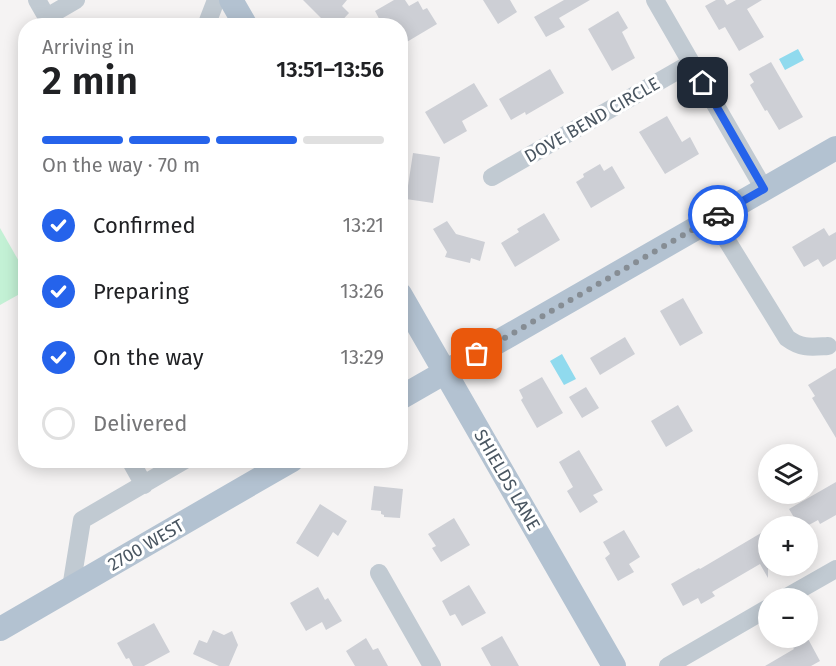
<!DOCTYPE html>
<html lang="en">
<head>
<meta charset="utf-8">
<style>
  :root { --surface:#fff; --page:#f2f2f2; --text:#202124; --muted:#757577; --line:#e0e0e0; --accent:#2563eb }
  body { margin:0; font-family:"Fira Sans",sans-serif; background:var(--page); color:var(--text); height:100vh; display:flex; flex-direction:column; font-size:22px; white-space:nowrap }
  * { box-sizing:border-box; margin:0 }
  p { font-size:20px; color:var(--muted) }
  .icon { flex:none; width:33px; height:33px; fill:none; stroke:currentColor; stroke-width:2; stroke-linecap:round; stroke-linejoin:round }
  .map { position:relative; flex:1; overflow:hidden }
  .details { position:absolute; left:18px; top:18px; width:390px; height:450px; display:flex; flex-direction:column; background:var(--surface); border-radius:24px; box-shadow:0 3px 15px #0003 }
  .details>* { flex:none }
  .buttons { position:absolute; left:758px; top:444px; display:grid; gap:12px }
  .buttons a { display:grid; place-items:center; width:60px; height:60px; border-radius:50%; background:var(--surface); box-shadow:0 3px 15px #0003; font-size:30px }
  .pin { position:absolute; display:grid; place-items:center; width:51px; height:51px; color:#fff; margin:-26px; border-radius:12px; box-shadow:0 3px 9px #0006 }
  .courier { position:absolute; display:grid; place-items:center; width:60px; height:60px; margin:-30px; border:4px solid #2563eb; border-radius:50%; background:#fff; color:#222; box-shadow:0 2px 8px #0007 }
  .overview em { font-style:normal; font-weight:600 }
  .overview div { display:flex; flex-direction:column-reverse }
  .overview { display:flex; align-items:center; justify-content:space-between; height:102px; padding:0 24px }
  h1 { font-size:39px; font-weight:600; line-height:45px }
  .bar { display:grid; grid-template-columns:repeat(4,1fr); gap:9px 6px; align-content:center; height:72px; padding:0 24px }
  .bar i { height:8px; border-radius:4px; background:var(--line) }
  .bar .selected { background:var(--accent) }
  .bar p { grid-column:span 4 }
  ol { padding:0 24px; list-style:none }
  li { display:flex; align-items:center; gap:18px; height:66px }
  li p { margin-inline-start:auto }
  li .icon { padding:6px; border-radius:50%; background:var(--accent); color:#fff; stroke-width:4 }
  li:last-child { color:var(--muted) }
  li i { width:33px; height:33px; border:3px solid var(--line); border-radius:50% }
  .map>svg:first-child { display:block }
  .green { fill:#c3f1d5 }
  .water { fill:#90daee }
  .building { fill:#cdcfd5 }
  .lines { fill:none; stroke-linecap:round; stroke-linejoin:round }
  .minor { stroke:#c1cad2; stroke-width:18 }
  .major { stroke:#b3c2d1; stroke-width:24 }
  .done { stroke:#868d94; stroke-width:6; stroke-dasharray:0 10.8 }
  .route { stroke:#2563eb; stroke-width:8 }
  .labels { text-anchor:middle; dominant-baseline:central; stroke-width:6; stroke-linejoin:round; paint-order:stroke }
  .street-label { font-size:18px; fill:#4a5661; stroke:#fff }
</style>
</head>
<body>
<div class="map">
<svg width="836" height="666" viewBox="0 0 836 666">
  <rect width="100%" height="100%" fill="#f5f3f3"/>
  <path class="green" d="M0,228L25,272V291L0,305Z"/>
  <path class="water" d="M798,49L804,60L785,70L779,59Z
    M562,354L576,379L564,385L550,361Z"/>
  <path class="building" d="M303,0H347L342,6L349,13L337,26H329Z
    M394,0H405L409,6L418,1L423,10L427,8L437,24L400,46V26H383L375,11Z
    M483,0H510L517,12L498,24Z
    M564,0H590L559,18L565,27L546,37L534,17Z
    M716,0H724L727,5L736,0H762L747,9L764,37L739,51L725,27L719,30L705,6Z
    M618,11L628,28L622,32L635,58L612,71L588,29Z
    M771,62L803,117L779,130L767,110L765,111L750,85L754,82L749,74Z
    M550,69L564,93L526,115L525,112L511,120L499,99Z
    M474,83L488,106L462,121L467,131L444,144L425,112Z
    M667,116L682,142L690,137L699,154L665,174L639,132Z
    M413,153L440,157L433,203L406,199Z
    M600,164L604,171L612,166L625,188L591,208L576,182L584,177L583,174Z
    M544,213L560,240L515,267L501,243L519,232L517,229Z
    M447,221L456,234L485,242L480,261L471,258L470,263L445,257L447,252L433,229Z
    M824,228L829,236L836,232V259L823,267L818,259L804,267L792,247Z
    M683,298L703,333L680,346L660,311Z
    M625,337L635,354L600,375L590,358Z
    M836,368V438L812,398L815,396L808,385Z
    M542,377L563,413L537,428L521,400L523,398L519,390Z
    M586,387L599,408L582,418L569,397Z
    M678,405L693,431L666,447L651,421Z
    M579,450L603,490L593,495L598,502L580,513L567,491L573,487L559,462Z
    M836,482V515L820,524L818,520L807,526H799L789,509Z
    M374,486L403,489L400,518L384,517V515L381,514V511L371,510Z
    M320,504L347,521L338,536L333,532L318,557L296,543Z
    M454,518L470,545L441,562L432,548L436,546L428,534Z
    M768,529V578L760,564L712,592L715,596L701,604L698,598L683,606L671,584L699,568L700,569Z
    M624,530L640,557L629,564L634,572L618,581L605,558L610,554L603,542Z
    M469,585L486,613L462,626L455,614L450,616L442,601Z
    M318,587L325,600L328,598L342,621L326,630L322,622L306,631L290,603Z
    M154,623L170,652L144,666H133L129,658L126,659L117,643Z
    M213,630L224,635L232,631L238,645L229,666H219L193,654L199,640L207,643Z
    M502,636L519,666H491L481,648Z
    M807,637L820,661L811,666H765L794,649L790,643L799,638Z
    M366,638L373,650L378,648L388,666H355L346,651Z"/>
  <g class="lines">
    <path class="minor" d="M37,0L45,14H52L76,0
      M655,0L764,189
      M206,26L216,0
      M492,177L691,63
      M713,218L787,338C802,349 811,347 828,346
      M130,460L144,485
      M379,573L432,666
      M71,588L82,520L185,460
      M785,598L836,569
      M668,666L768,608"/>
    <path class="major" d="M231,0L246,26
      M400,294L614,666
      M400,398L836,148
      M0,629L292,460"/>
  </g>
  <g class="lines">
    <path class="done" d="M477,354L718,215"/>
    <path class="route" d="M703,83L764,189L718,215"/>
  </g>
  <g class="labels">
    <g class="street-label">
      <text transform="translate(592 120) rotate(-30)">DOVE BEND CIRCLE</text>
      <text transform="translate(507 480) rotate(60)">SHIELDS LANE</text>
      <text transform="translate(146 545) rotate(-30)">2700 WEST</text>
    </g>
  </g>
</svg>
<div class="buttons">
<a><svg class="icon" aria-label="layers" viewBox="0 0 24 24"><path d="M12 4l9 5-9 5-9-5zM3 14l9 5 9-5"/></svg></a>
<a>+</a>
<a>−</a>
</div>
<div class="pin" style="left:477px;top:354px;background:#ea580c"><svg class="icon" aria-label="bag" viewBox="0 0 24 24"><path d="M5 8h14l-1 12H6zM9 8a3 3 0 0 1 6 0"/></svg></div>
<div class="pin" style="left:703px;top:83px;background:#1f2937"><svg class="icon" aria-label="home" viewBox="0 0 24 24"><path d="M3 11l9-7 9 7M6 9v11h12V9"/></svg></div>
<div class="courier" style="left:718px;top:215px"><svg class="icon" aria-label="car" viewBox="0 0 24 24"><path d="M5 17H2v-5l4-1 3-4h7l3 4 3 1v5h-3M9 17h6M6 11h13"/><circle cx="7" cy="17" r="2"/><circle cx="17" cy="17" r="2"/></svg></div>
<section class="details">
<div class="overview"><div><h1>2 min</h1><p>Arriving in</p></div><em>13:51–13:56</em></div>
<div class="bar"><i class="selected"></i><i class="selected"></i><i class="selected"></i><i></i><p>On the way · 70 m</p></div>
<ol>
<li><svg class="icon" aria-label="check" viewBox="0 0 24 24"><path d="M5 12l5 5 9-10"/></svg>Confirmed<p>13:21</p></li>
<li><svg class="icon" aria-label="check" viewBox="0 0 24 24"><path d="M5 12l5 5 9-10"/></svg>Preparing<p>13:26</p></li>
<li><svg class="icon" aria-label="check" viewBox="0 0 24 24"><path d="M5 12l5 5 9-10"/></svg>On the way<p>13:29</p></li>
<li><i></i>Delivered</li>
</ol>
</section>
</div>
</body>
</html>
